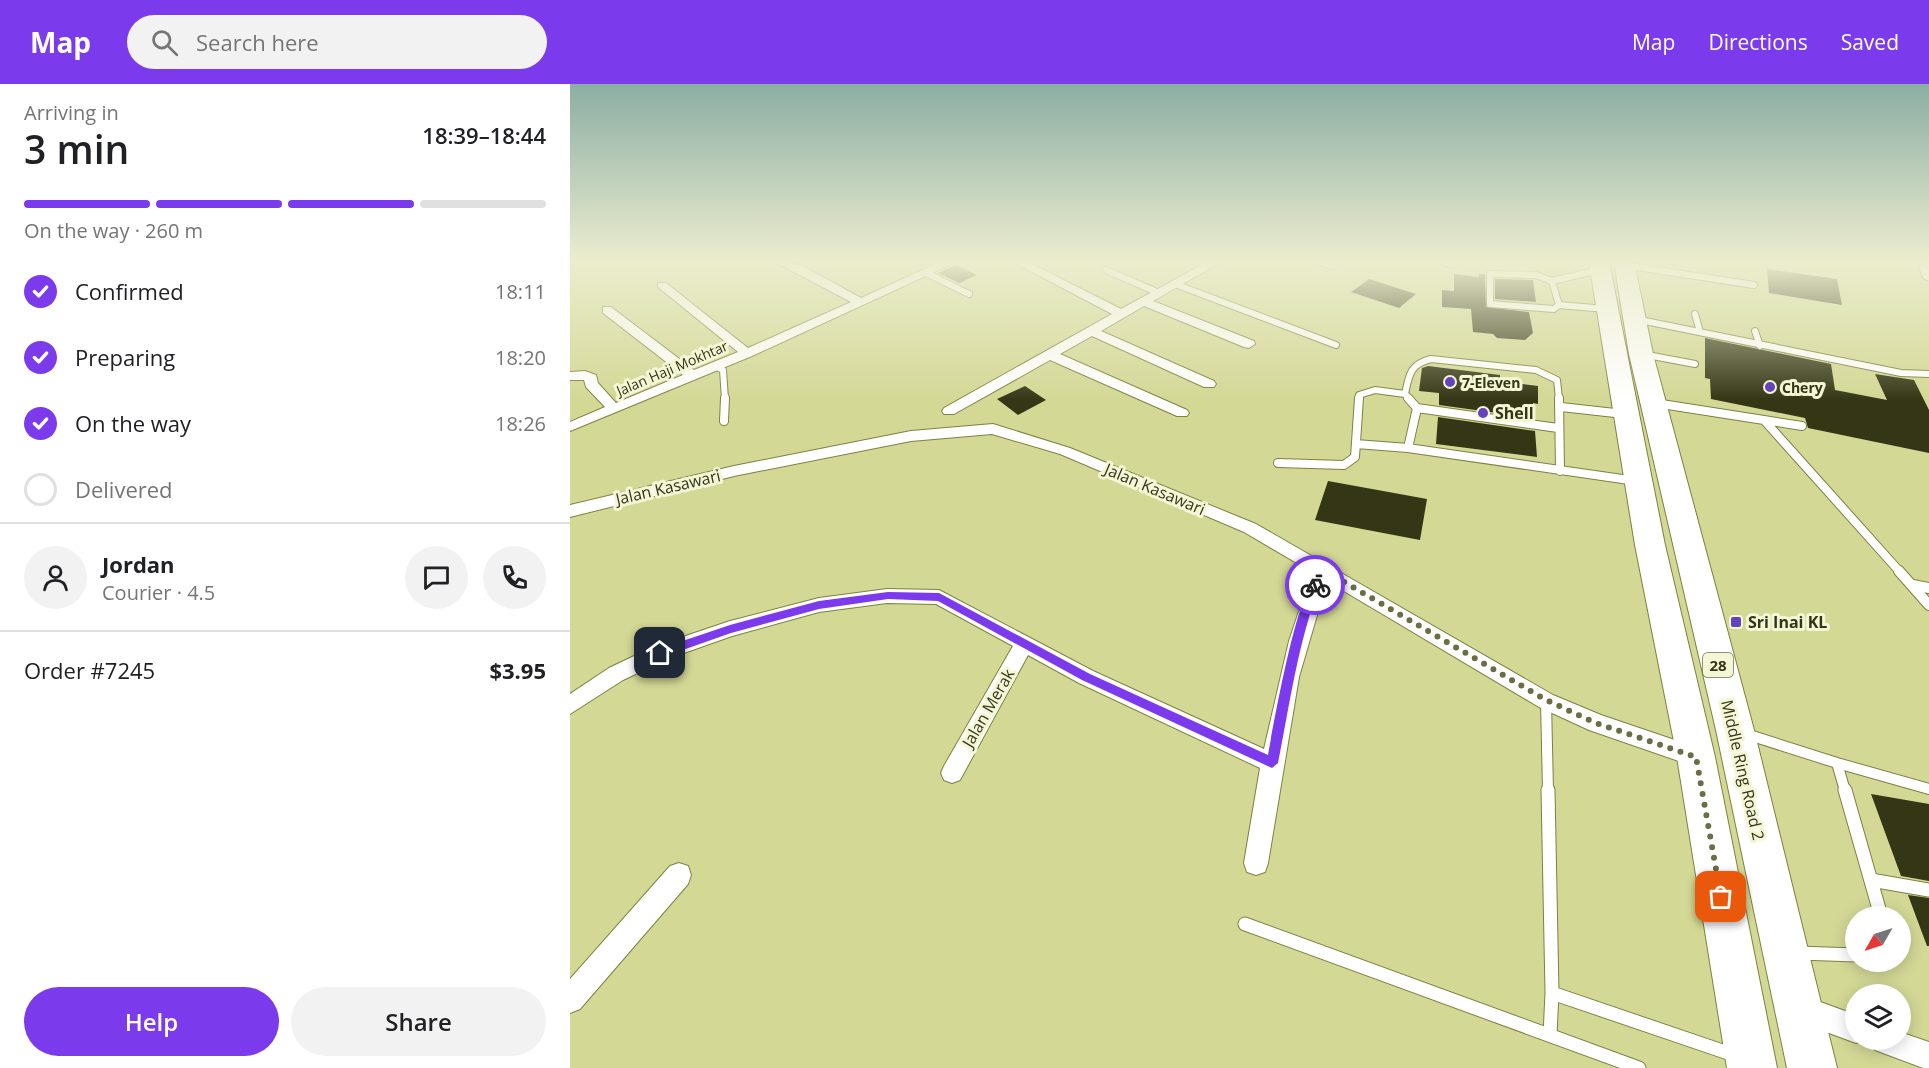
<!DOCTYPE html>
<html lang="en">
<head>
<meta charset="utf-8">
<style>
  :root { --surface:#fff; --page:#f2f2f2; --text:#202124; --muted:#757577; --line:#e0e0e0; --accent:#7c3aed }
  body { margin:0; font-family:"Open Sans",sans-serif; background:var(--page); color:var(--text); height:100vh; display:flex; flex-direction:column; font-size:22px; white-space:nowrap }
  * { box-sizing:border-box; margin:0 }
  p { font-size:20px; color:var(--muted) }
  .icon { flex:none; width:33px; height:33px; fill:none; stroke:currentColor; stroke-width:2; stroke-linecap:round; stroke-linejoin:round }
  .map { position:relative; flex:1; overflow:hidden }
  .side { display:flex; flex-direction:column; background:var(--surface); width:570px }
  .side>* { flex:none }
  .needle { width:39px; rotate:231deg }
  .tools { position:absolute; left:1275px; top:822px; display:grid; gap:12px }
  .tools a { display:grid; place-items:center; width:66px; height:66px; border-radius:50%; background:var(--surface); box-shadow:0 3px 15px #0003; font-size:30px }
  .pin { position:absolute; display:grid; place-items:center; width:51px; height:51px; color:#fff; margin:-26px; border-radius:12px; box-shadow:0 3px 9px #0006 }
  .courier { position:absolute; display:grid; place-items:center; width:60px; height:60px; margin:-30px; border:4px solid #7c3aed; border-radius:50%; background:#fff; color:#222; box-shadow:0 2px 8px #0007 }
  .summary em { font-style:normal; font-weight:600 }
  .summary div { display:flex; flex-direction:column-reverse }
  .summary { display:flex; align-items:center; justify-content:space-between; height:102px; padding:0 24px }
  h1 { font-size:39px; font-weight:600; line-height:45px }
  .bar { display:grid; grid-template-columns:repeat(4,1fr); gap:9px 6px; align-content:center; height:72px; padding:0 24px }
  .bar i { height:8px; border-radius:4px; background:var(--line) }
  .bar .selected { background:var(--accent) }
  .bar p { grid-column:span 4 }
  .line { display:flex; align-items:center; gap:15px; padding:0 24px; border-top:2px solid var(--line) }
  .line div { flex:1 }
  .round { display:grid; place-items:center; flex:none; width:63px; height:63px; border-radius:32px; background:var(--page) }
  ol { padding:0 24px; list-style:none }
  li { display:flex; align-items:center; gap:18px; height:66px }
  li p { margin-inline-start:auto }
  li .icon { padding:6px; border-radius:50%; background:var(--accent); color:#fff; stroke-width:4 }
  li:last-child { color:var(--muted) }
  li i { width:33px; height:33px; border:3px solid var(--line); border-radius:50% }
  .action { display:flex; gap:12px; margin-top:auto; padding:12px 24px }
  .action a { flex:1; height:69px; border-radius:36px; background:var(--accent); color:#fff; font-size:24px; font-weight:600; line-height:69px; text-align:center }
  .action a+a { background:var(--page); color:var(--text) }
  header { display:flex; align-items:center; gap:36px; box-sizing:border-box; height:84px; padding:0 30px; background:var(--accent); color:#fff }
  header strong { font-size:28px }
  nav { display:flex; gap:33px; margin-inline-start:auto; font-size:21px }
  .search { width:420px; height:54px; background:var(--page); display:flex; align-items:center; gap:15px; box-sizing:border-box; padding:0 21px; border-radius:33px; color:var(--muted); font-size:22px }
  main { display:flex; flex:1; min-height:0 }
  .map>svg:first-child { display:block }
  .building { fill:#343615 }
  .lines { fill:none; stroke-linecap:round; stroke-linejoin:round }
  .service-far3-casing { stroke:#7e8141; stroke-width:8 }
  .service-far2-casing { stroke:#7e8141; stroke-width:10 }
  .service-far1-casing { stroke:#7e8141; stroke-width:12 }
  .service-casing { stroke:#7e8141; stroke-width:15 }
  .minor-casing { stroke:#7e8141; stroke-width:2 }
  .trunk-casing { stroke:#7e8141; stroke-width:2 }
  .service-far3 { stroke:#fff; stroke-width:6 }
  .service-far2 { stroke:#fff; stroke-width:8 }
  .service-far1 { stroke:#fff; stroke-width:10 }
  .service { stroke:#fff; stroke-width:13 }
  .minor { fill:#fff; fill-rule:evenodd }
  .trunk { fill:#fff; fill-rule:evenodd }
  .route { fill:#7c3aed }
  .done { stroke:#6b6e44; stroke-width:6; stroke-dasharray:0 10.8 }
  .poi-dot { fill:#6543bc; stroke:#f4f6d5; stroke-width:2 }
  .labels { text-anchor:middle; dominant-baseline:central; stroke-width:6; stroke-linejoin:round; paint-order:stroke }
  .far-street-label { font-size:14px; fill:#333519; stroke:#f4f6d5 }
  .far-poi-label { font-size:14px; font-weight:bold; fill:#333519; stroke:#f4f6d5; text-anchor:start }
  .shield { fill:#f4f6d5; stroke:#6d6f51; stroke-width:1.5 }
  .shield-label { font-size:15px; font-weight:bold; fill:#333519 }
  .poi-label { font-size:16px; font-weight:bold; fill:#333519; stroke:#f4f6d5; text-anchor:start }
  .street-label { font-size:16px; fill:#333519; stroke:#f4f6d5 }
</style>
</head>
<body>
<header>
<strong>Map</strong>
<div class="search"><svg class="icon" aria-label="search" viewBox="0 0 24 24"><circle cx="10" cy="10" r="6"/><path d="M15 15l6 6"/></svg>Search here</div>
<nav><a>Map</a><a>Directions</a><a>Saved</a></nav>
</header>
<main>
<section class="side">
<div class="summary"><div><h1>3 min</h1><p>Arriving in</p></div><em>18:39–18:44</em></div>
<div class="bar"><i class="selected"></i><i class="selected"></i><i class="selected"></i><i></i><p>On the way · 260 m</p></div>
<ol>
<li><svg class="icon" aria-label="check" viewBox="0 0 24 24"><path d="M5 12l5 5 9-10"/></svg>Confirmed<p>18:11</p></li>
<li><svg class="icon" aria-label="check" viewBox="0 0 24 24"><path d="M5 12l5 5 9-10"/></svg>Preparing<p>18:20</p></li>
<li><svg class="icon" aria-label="check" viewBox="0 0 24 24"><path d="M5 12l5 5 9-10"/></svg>On the way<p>18:26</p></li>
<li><i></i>Delivered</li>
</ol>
<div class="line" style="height:108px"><a class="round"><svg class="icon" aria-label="person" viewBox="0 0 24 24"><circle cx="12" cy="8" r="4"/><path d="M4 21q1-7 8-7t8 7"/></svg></a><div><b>Jordan</b><p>Courier · 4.5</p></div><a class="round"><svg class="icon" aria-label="chat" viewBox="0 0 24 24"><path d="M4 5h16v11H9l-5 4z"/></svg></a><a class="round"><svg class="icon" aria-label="phone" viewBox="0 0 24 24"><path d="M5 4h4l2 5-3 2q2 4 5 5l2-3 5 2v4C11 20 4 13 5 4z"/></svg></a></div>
<div class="line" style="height:78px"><div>Order #7245</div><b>$3.95</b></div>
<div class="action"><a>Help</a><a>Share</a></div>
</section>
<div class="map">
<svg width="1359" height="984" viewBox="0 0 1359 984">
  <rect width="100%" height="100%" fill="#d4d895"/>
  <path class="building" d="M386,181L407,191L389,199L368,189Z
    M1197,185L1267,195L1272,221L1199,209Z
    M884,190L909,193V190H915L916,223L959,228L963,249L955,256L927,254L923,250L903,248L901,225L872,223V206L884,207Z
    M799,195L846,210L829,224L781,208Z
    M925,195L963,196L966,218L925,215Z
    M1135,254L1261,280L1265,306L1317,316L1305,290L1344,296L1359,326V369L1238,344L1235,334L1141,315L1140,295L1135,294Z
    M858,282L930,291V297L968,302V320L963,319L964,334L869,321V309L849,307L852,284Z
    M455,302L476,316L448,331L427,315Z
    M868,333L965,347L967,373L866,360Z
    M758,397L857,415L850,456L745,436Z
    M1301,710L1359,720V797L1331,792Z
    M1338,811L1359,814V862H1357Z"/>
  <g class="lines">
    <g class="service-far3-casing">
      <path id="service-far3" d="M750,178L763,182
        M874,178L883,181
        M1054,181L1184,201
        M536,186L589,209
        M1029,186L982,197L989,221L1036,225
        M356,189L399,210
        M982,197L966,191L920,190V220L984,225L989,221
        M605,200L766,261
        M1125,230L1130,248
        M1065,235L1331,289L1359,290
        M1185,247L1190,262
        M1072,270L1125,280
        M145,282L153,286L155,315
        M789,315V311L805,306L835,310
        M840,315L835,310C839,291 840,280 861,275L966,286L987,296L989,315"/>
    </g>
    <g class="service-far2-casing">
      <path id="service-far2" d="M838,314L847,324L988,344
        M989,314L990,387
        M1085,319L1194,336L1330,488
        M991,323L1054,330
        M847,324L838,364L1066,397
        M1194,336L1232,342
        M154,337L155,314
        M786,360L838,364
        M708,379L774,381L785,373L789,314"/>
    </g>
    <g class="service-far1-casing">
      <path id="service-far1" d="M1329,487L1359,521
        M1343,501L1359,504
        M976,617L978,707
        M1176,650L1267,679L1275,707
        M1267,679L1359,705"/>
    </g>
    <g class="service-casing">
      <path id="service" d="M978,706L982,909L1164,971
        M1275,706L1311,832
        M1301,796L1359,806
        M675,840L1069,984
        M1228,869L1286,871
        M980,951L982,909"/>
    </g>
    <g class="minor-casing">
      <path id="minor" d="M205,178L231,181L291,214L370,178H386L182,272L0,347V338L35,323L16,303L14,296H0V288L15,287L26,291L28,299L46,319L113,291L33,229V223H41L124,286L168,268L88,203V199H96L178,264L281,218Z
        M443,178H458L551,225L637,178H651L583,217L684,257L685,260L679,264L674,263L574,222L531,247L644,297L646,300L644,303H634L522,252L490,270L617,326L619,329L617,332H607L480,276L384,330H374L372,327L374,324L542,230Z
        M1348,178H1359V197L1353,194Z
        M423,340L500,364L686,440L983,611L1031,631L1134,666L1137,673L1134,680L1126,683L1019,646L969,623L757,497L729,593L698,779L695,788L686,791L677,788L674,779L690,684L509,599L458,571L390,696L382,699L374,696L371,689L374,682L443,562L366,520L317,519L249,528L162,552L97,575L53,596L0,630V610L39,584L83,563L160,537L249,514L317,505L369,506L523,587L694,665L719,557L742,488L674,448L490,370L422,350L341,357L164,392L0,433V421L164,382L341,347Z
        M109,779L118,782L121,791L118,800L10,925L0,929V895L100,782Z
        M1234,912L1286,931V956H1294L1286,959L1224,936L1220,926L1224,916Z
        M1330,948L1359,958V984H1353L1305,966L1301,956H1330Z"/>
    </g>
    <g class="trunk-casing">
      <path id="trunk" d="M1019,178H1039L1095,461L1145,673L1207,984H1157L1107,673L1065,461Z
        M1044,178H1064L1083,270L1184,646L1267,984H1217L1146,646L1059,270Z"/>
    </g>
    <use href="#service-far3" class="service-far3"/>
    <use href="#service-far2" class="service-far2"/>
    <use href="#service-far1" class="service-far1"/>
    <use href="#service" class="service"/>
    <use href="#minor" class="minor"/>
    <use href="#trunk" class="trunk"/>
  </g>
  <linearGradient id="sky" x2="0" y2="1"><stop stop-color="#8baea3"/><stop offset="0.56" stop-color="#ecedcf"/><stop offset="1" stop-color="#ecedcf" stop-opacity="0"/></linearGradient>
  <rect width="1359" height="316" fill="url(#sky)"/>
  <path class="route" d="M745,497L750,501C728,558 720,619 708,679L702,684L512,596L368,517L318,515L249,525L161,549L90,574L85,569L86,566L160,541L249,517L318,508L369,509L520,590L698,671C703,644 727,507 745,497Z"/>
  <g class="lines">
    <path class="done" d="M745,501L752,485L976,616L1026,639L1126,673L1151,813"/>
  </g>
  <g class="poi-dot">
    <circle cx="880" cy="298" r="6"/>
    <circle cx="1200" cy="303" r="6"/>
    <circle cx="913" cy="329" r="6"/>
    <rect x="1160" y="532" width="12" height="12" rx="3"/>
  </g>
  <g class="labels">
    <g class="far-street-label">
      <text transform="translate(102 284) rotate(-23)">Jalan Haji Mokhtar</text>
    </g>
    <g class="far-poi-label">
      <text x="892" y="298">7-Eleven</text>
      <text x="1212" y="303">Chery</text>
    </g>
    <rect class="shield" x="1133" y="569" width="30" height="24" rx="4.5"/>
    <g class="shield-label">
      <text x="1148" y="581">28</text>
    </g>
    <g class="poi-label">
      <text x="925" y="329">Shell</text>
      <text x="1178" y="538">Sri Inai KL</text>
    </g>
    <g class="street-label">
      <text transform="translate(98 403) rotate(-13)">Jalan Kasawari</text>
      <text transform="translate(585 405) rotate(23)">Jalan Kasawari</text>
      <text transform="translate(418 624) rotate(-60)">Jalan Merak</text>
      <text transform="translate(1173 686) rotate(77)">Middle Ring Road 2</text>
    </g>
  </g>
</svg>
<div class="tools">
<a><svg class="needle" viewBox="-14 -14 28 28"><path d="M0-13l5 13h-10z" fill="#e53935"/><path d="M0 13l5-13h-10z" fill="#757577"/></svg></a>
<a><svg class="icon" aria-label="layers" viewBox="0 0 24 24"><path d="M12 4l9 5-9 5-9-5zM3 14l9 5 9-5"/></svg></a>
</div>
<div class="pin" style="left:1151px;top:813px;background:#ea580c"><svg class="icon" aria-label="bag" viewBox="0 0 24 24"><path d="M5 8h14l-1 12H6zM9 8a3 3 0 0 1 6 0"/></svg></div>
<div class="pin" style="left:90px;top:569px;background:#1f2937"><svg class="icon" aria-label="home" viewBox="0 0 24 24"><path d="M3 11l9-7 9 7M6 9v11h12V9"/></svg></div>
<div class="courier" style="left:745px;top:501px"><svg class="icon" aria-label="bike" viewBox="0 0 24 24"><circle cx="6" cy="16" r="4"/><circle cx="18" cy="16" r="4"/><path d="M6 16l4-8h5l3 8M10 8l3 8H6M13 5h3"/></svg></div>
</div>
</main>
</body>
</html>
